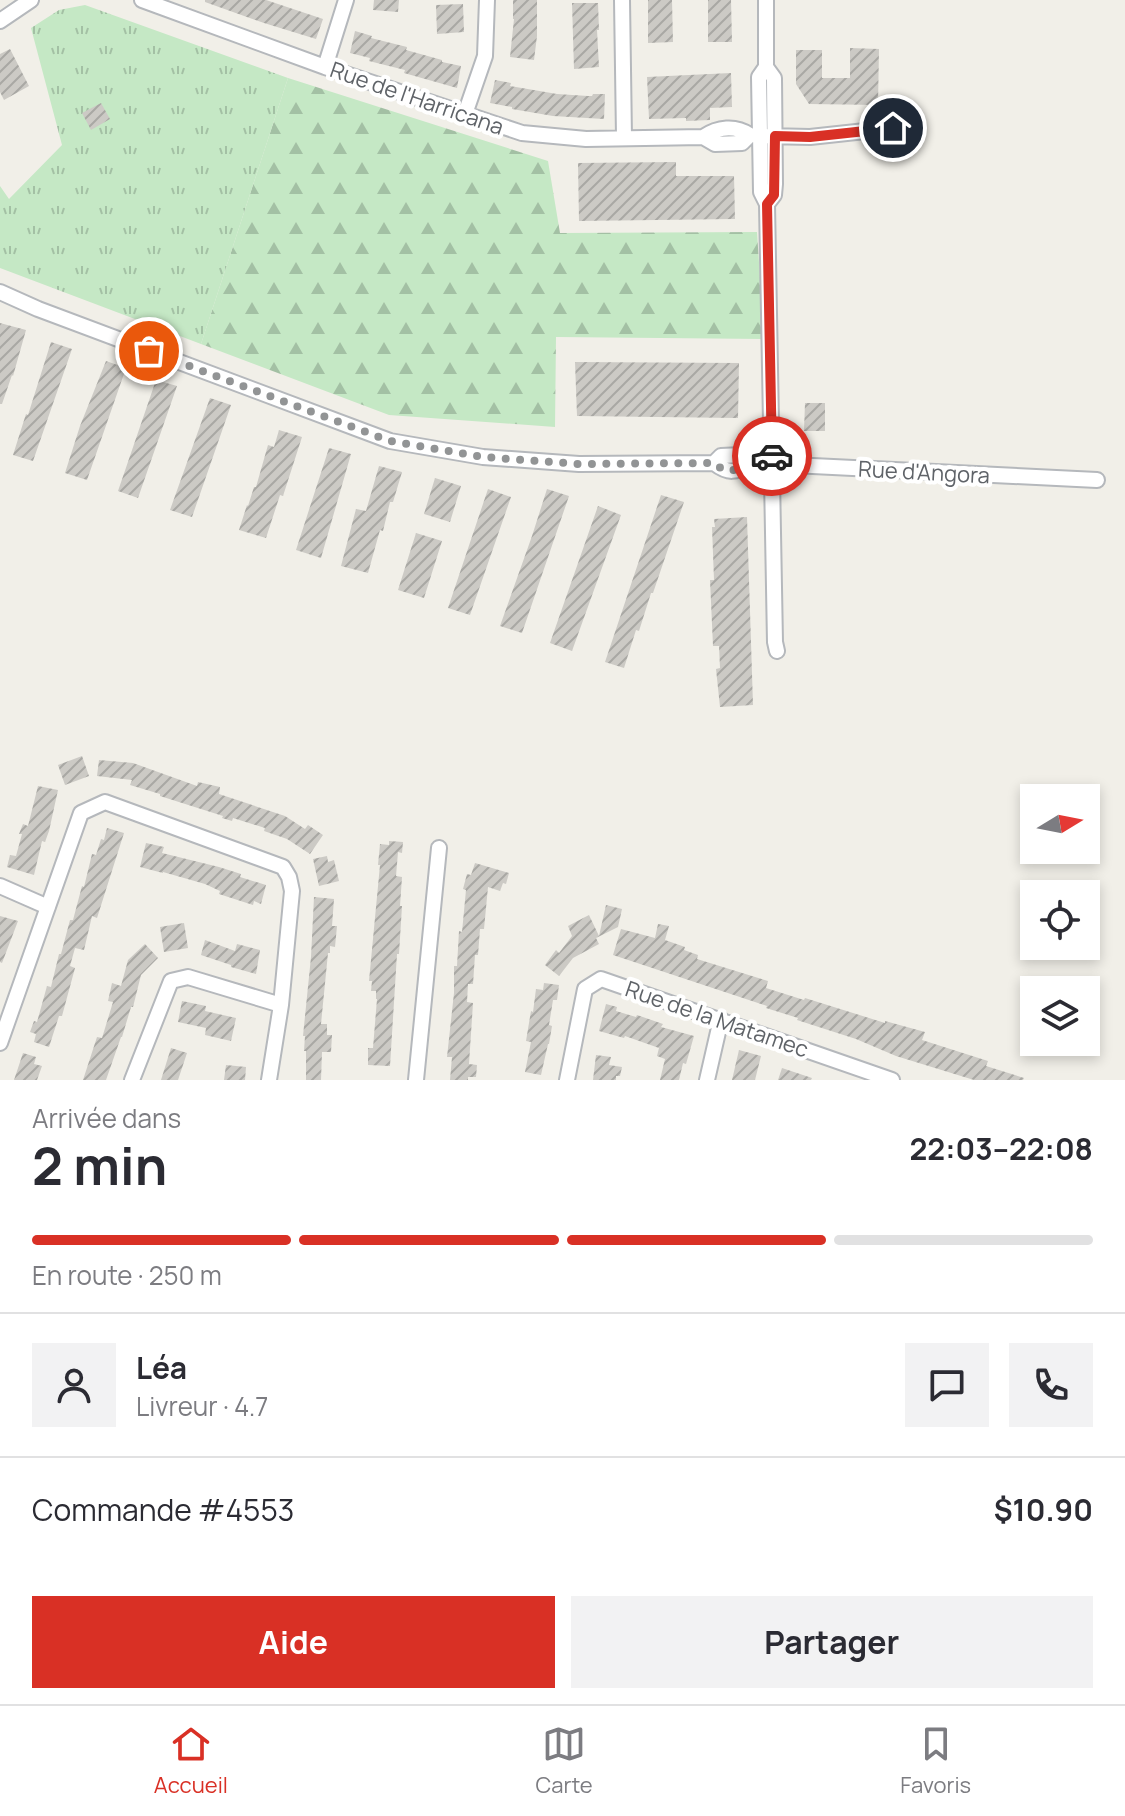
<!DOCTYPE html>
<html lang="fr">
<head>
<meta charset="utf-8">
<style>
  :root { --surface:#fff; --page:#f2f2f3; --text:#2b2b33; --muted:#7c7c81; --line:#e1e1e2; --accent:#d93025 }
  body { margin:0; font-family:Manrope,sans-serif; background:var(--page); color:var(--text); height:100vh; display:flex; flex-direction:column; font-size:30px; white-space:nowrap }
  * { box-sizing:border-box; margin:0 }
  p { font-size:26px; color:var(--muted) }
  .icon { flex:none; width:44px; height:44px; fill:none; stroke:currentColor; stroke-width:2; stroke-linecap:round; stroke-linejoin:round }
  .map { position:relative; height:1080px; overflow:hidden }
  .details { display:flex; flex-direction:column; background:var(--surface); flex:1 }
  .details>* { flex:none }
  .needle { width:52px; rotate:80deg }
  .buttons { position:absolute; left:1020px; top:784px; display:grid; gap:16px }
  .buttons a { display:grid; place-items:center; width:80px; height:80px; border-radius:0px; background:var(--surface); box-shadow:0 4px 12px #0003; font-size:40px }
  .pin { position:absolute; display:grid; place-items:center; width:68px; height:68px; color:#fff; margin:-34px; border:4px solid #fff; border-radius:50%; box-shadow:0 2px 8px #0007 }
  .courier { position:absolute; display:grid; place-items:center; width:80px; height:80px; margin:-40px; border:6px solid #d93025; border-radius:50%; background:#fff; color:#222; box-shadow:0 2px 10px #0007 }
  .summary em { font-style:normal; font-weight:700 }
  .summary div { display:flex; flex-direction:column-reverse }
  .summary { display:flex; align-items:center; justify-content:space-between; height:136px; padding:0 32px }
  h1 { font-size:52px; font-weight:700; line-height:60px }
  .bar { display:grid; grid-template-columns:repeat(4,1fr); gap:12px 8px; align-content:center; height:96px; padding:0 32px }
  .bar i { height:10px; border-radius:6px; background:var(--line) }
  .bar .current { background:var(--accent) }
  .bar p { grid-column:span 4 }
  .line { display:flex; align-items:center; gap:20px; padding:0 32px; border-top:2px solid var(--line) }
  .line div { flex:1 }
  .round { display:grid; place-items:center; flex:none; width:84px; height:84px; border-radius:0px; background:var(--page) }
  .button { display:flex; gap:16px; margin-top:auto; padding:16px 32px }
  .button a { flex:1; height:92px; border-radius:0px; background:var(--accent); color:#fff; font-size:32px; font-weight:700; line-height:92px; text-align:center }
  .button a+a { background:var(--page); color:var(--text) }
  .dock { display:flex; justify-content:space-around; align-items:center; height:112px; border-top:2px solid var(--line); background:var(--surface); font-size:22px; color:var(--muted) }
  .dock a { display:grid; justify-items:center; gap:4px }
  .dock .current { color:var(--accent) }
  .map>svg:first-child { display:block }
  .forest { fill:url(#forest-firs) }
  .park { fill:url(#park-tufts) }
  .building { fill:url(#building-hatch) }
  .lines { fill:none; stroke-linecap:round; stroke-linejoin:round }
  .minor-casing { stroke:#b5b8bc; stroke-width:18 }
  .minor { stroke:#fff; stroke-width:14 }
  .done { stroke:#929495; stroke-width:8; stroke-dasharray:0 14.4 }
  .route { stroke:#d93025; stroke-width:10 }
  .labels { text-anchor:middle; dominant-baseline:central; stroke-width:8; stroke-linejoin:round; paint-order:stroke }
  .street-label { font-size:22px; fill:#5f6368; stroke:#fff }
</style>
</head>
<body>
<div class="map">
<svg width="1125" height="1080" viewBox="0 0 1125 1080">
  <defs>
    <pattern id="forest-firs" width="22" height="20" patternUnits="userSpaceOnUse" patternTransform="scale(2)"><rect width="22" height="20" fill="#c5e8c5"/><path d="M5 1l3.5 6h-7zM16 11l3.5 6h-7z" fill="#a3c0a4"/></pattern>
    <pattern id="park-tufts" width="24" height="20" patternUnits="userSpaceOnUse" patternTransform="scale(2)"><rect width="24" height="20" fill="#c5e8c5"/><path d="M3 7l-1-3M5 7V3M7 7l1-3M15 17l-1-3M17 17v-4M19 17l1-3" fill="none" stroke="#a3c0a4"/></pattern>
    <pattern id="building-hatch" width="6" height="6" patternUnits="userSpaceOnUse" patternTransform="scale(2)"><rect width="6" height="6" fill="#cccac5"/><path d="M-1 1l2-2M0 6l6-6M5 7l2-2" fill="none" stroke="#a9a8a4"/></pattern>
  </defs>
  <rect width="100%" height="100%" fill="#f1efe8"/>
  <path class="forest" d="M288,78L548,161L560,233L757,232L764,339L556,337L555,427L389,415L201,344Z"/>
  <path class="park" d="M85,5L288,78L201,344L0,268V186L9,199L62,145L31,28L59,10Z"/>
  <path class="building" d="M205,0H266L323,19L316,39L264,23L205,2Z
    M374,0H399L398,12L373,10Z
    M513,0H537V36L534,60L510,57L514,19H513Z
    M648,0H672L673,42L648,43Z
    M708,0H731L732,42H708Z
    M572,3H598L599,30H597L599,67L574,69Z
    M463,4L464,32L437,34L436,5Z
    M355,31L372,36L371,38L407,47L406,50L442,60V62L461,66L457,88L404,73L405,70L369,61L370,58L350,53Z
    M850,48L879,49L878,105L809,104L796,84V50H822V78H850Z
    M10,49L29,86L4,100L0,92V54Z
    M731,73L732,107L710,108V120L686,121V118L649,119L647,77Z
    M495,80L511,83L510,86L557,94L588,96H592L593,94H605L604,119L553,116L512,109V107L490,103Z
    M101,103L110,119L91,130L82,113Z
    M676,162V176H734L735,219L579,221L578,163Z
    M0,323L26,330L13,376L12,375L2,404H0Z
    M51,342L72,349L33,461L13,455L26,414L28,415Z
    M106,361L126,368L87,480L65,473L80,426Z
    M575,362L739,363L738,418L577,416Z
    M156,380L177,386L138,498L118,491Z
    M210,398L231,405L192,517L170,510Z
    M805,403H825V431H804Z
    M279,430L302,437L283,496L280,495L266,538L239,530L247,505L248,506L254,487H256L268,445L274,447Z
    M329,448L351,454L321,558L296,550Z
    M379,466L402,472L393,502H390L383,531L380,530L368,573L341,566L356,509L366,511Z
    M435,478L461,486L450,522L424,514Z
    M488,489L511,497L470,615L448,608Z
    M547,489L569,496L522,633L500,626L532,536Z
    M661,495L684,502L653,593H651L639,631L636,630L624,668L605,662Z
    M598,506L621,515L572,651L550,643Z
    M747,517L753,705L720,707L716,669L720,668L719,646H713L710,580H714L712,527H715L714,519Z
    M416,533L442,541L424,598L398,590Z
    M82,756L89,776L65,785L58,765Z
    M99,760L133,763L197,786L198,782L220,787L219,794L285,816L305,829L308,825L323,835L310,854L287,839L264,831L265,828L233,818L232,821L222,818L223,816L160,796V794L130,785L132,780L97,776Z
    M38,786L58,790L49,831L45,842L42,841L34,875L7,867L10,855L16,856L22,834H19L23,824L28,826Z
    M107,828L124,833L97,918L92,916L84,950L75,948L70,966L75,968L62,1016H59L49,1047L34,1042L36,1034L30,1032L34,1021L37,1022L47,986L51,987L59,954H61L70,920H73L82,886L84,887L92,854L96,855L101,839L104,840Z
    M389,841L403,842L402,853L398,852L396,876L402,877L400,906H402L399,954H397L390,1066L368,1065V1048H373L377,999H376V991H371L372,981H369L380,865H378L380,844L389,845Z
    M146,843L164,847L162,853L219,867L241,874L240,877L266,885L261,904L254,901L253,905L219,894L220,891L205,884L163,872V873L140,867Z
    M327,856L328,862L334,860L339,881L319,886L313,859Z
    M475,863L509,873L506,884L503,883L500,891L488,887L484,929H480L478,955H475L473,984H468L467,1002L473,1003L469,1064L477,1065L476,1077H468V1080H450L452,1057H447L454,993V966H457L459,931L462,932L466,890L463,889L467,874L471,875Z
    M314,897L334,899L332,926H337L335,947L330,946V953H328L321,1024H327V1035H332L331,1052H322L321,1080H306V1051H304L305,1036H303L311,957Z
    M606,905L622,909L618,927L596,938L599,944L573,958L559,976L545,965L556,950L559,953L572,936L568,926L589,915L599,936Z
    M0,916L18,921L2,963L0,962Z
    M184,923L188,948L164,952L160,927Z
    M658,924L669,926L665,940L685,947L684,950L698,955L697,959L768,981L766,988L804,1000L805,998L885,1023V1021L925,1032L922,1040L988,1061L986,1066L1024,1078L1023,1080H974L896,1056L856,1039L797,1020L798,1018L766,1008L767,1006L613,955L621,929L655,938Z
    M205,940L235,951L237,944L260,950L256,974L231,967V965L201,955Z
    M145,944L158,958L141,975L133,1007H131L122,1037H121L106,1080H83L97,1037L102,1038L113,1002L108,1001L112,983L121,986L128,960Z
    M544,983L559,985L557,1000H553L549,1025L552,1026L549,1044H548L541,1075L525,1072L531,1042L526,1041L531,1011L533,1012L536,989L543,990Z
    M182,1001L206,1006L205,1011L236,1018L231,1041L205,1035L206,1028L178,1022Z
    M606,1004L617,1007L616,1011L636,1017L637,1015L663,1024L661,1027L694,1036L686,1064L683,1063L679,1080H660L665,1059L657,1056L659,1048L625,1036L624,1038L599,1031Z
    M171,1048L187,1053L178,1080H161Z
    M739,1050L761,1056L755,1080H732Z
    M23,1053L36,1057L34,1064L42,1066L37,1080H14Z
    M596,1055L611,1057L609,1065L622,1067L620,1076H616V1080H593Z
    M226,1065L246,1067L245,1080H224Z
    M782,1068L812,1078L811,1080H778Z"/>
  <g class="lines">
    <g class="minor-casing">
      <path id="minor" d="M142,0L325,67L522,133L586,139L703,137L715,144L742,143L750,135C735,125 718,127 703,137
        M622,0L624,137
        M766,0V67L774,78L775,184L774,195L767,204
        M0,21L31,0
        M325,67L346,0
        M766,67L759,77L761,192L767,204L775,642L777,651
        M465,114L485,56L487,0
        M766,136L810,137L893,128
        M0,292L38,309L390,441L483,457L579,464L714,463L721,456L742,455L751,463
        M714,463C728,474 736,473 751,463L1097,480
        M0,886L48,907
        M0,1043L81,813L105,802L283,867L289,877L292,891L281,1005L269,1080
        M132,1080L171,981L188,977L281,1005
        M416,1080L439,848
        M567,1080L585,989L601,979L892,1080
        M707,1080L721,1019"/>
    </g>
    <use href="#minor" class="minor"/>
  </g>
  <g class="lines">
    <path class="done" d="M149,351L390,441L483,457L579,464L714,463L723,470H740L751,463L772,465V456"/>
    <path class="route" d="M772,456L767,204L774,195L775,136L810,137L893,128"/>
  </g>
  <g class="labels">
    <g class="street-label">
      <text transform="translate(417 98) rotate(19)">Rue de l'Harricana</text>
      <text transform="translate(924 472) rotate(3)">Rue d'Angora</text>
      <text transform="translate(717 1019) rotate(19)">Rue de la Matamec</text>
    </g>
  </g>
</svg>
<div class="buttons">
<a><svg class="needle" viewBox="-14 -14 28 28"><path d="M0-13l5 13h-10z" fill="#e53935"/><path d="M0 13l5-13h-10z" fill="#7c7c81"/></svg></a>
<a><svg class="icon" aria-label="locate" viewBox="0 0 24 24"><circle cx="12" cy="12" r="6"/><path d="M12 2v4M12 18v4M2 12h4M18 12h4"/></svg></a>
<a><svg class="icon" aria-label="layers" viewBox="0 0 24 24"><path d="M12 4l9 5-9 5-9-5zM3 14l9 5 9-5"/></svg></a>
</div>
<div class="pin" style="left:149px;top:351px;background:#ea580c"><svg class="icon" aria-label="bag" viewBox="0 0 24 24"><path d="M5 8h14l-1 12H6zM9 8a3 3 0 0 1 6 0"/></svg></div>
<div class="pin" style="left:893px;top:128px;background:#1f2937"><svg class="icon" aria-label="home" viewBox="0 0 24 24"><path d="M3 11l9-7 9 7M6 9v11h12V9"/></svg></div>
<div class="courier" style="left:772px;top:456px"><svg class="icon" aria-label="car" viewBox="0 0 24 24"><path d="M5 17H2v-5l4-1 3-4h7l3 4 3 1v5h-3M9 17h6M6 11h13"/><circle cx="7" cy="17" r="2"/><circle cx="17" cy="17" r="2"/></svg></div>
</div>
<section class="details">
<div class="summary"><div><h1>2 min</h1><p>Arrivée dans</p></div><em>22:03–22:08</em></div>
<div class="bar"><i class="current"></i><i class="current"></i><i class="current"></i><i></i><p>En route · 250 m</p></div>
<div class="line" style="height:144px"><a class="round"><svg class="icon" aria-label="person" viewBox="0 0 24 24"><circle cx="12" cy="8" r="4"/><path d="M4 21q1-7 8-7t8 7"/></svg></a><div><b>Léa</b><p>Livreur · 4.7</p></div><a class="round"><svg class="icon" aria-label="chat" viewBox="0 0 24 24"><path d="M4 5h16v11H9l-5 4z"/></svg></a><a class="round"><svg class="icon" aria-label="phone" viewBox="0 0 24 24"><path d="M5 4h4l2 5-3 2q2 4 5 5l2-3 5 2v4C11 20 4 13 5 4z"/></svg></a></div>
<div class="line" style="height:104px"><div>Commande #4553</div><b>$10.90</b></div>
<div class="button"><a>Aide</a><a>Partager</a></div>
</section>
<nav class="dock">
<a class="current"><svg class="icon" aria-label="home" viewBox="0 0 24 24"><path d="M3 11l9-7 9 7M6 9v11h12V9"/></svg>Accueil</a>
<a><svg class="icon" aria-label="map" viewBox="0 0 24 24"><path d="M3 6l6-2 6 2 6-2v14l-6 2-6-2-6 2zM9 4v14M15 6v14"/></svg>Carte</a>
<a><svg class="icon" aria-label="saved" viewBox="0 0 24 24"><path d="M7 4h10v16l-5-4-5 4z"/></svg>Favoris</a>
</nav>
</body>
</html>
